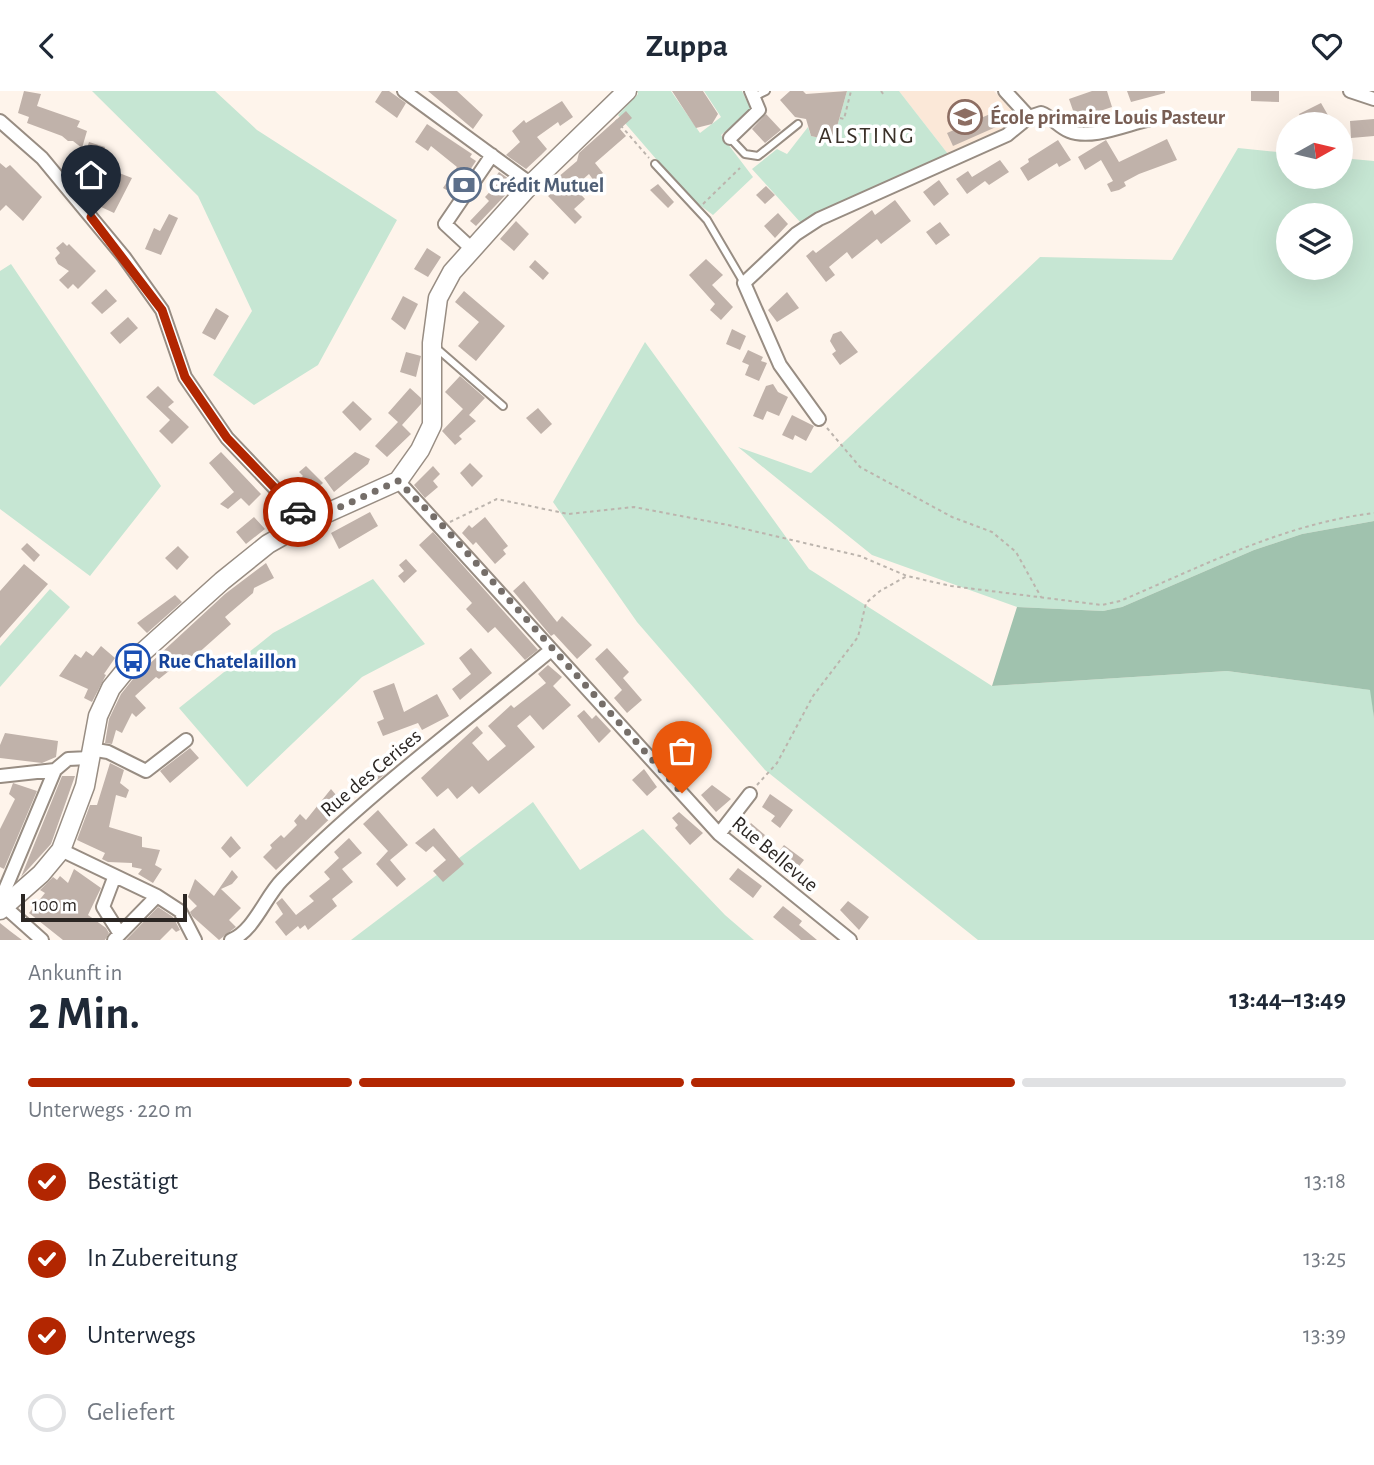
<!DOCTYPE html>
<html lang="de">
<head>
<meta charset="utf-8">
<style>
  :root { --surface:#fff; --page:#f2f2f3; --text:#1f2937; --muted:#747a83; --line:#e0e1e3; --accent:#b22601 }
  body { margin:0; font-family:"Alegreya Sans",sans-serif; background:var(--page); color:var(--text); height:100vh; display:flex; flex-direction:column; font-size:26px; white-space:nowrap }
  * { box-sizing:border-box; margin:0 }
  p { font-size:23px; color:var(--muted) }
  .icon { flex:none; width:38px; height:38px; fill:none; stroke:currentColor; stroke-width:2; stroke-linecap:round; stroke-linejoin:round }
  .map { position:relative; height:849px; overflow:hidden }
  .panel { display:flex; flex-direction:column; background:var(--surface); flex:1 }
  .panel>* { flex:none }
  .needle { width:46px; rotate:82deg }
  .fabs { position:absolute; left:1276px; top:21px; display:grid; gap:14px }
  .fabs a { display:grid; place-items:center; width:77px; height:77px; border-radius:50%; background:var(--surface); box-shadow:0 7px 28px #0002; font-size:35px }
  .scale { position:absolute; left:21px; bottom:18px; width:166px; box-sizing:border-box; padding-left:7px; border:4px solid #2b2623; border-top:0; font-size:19px; line-height:24px; white-space:nowrap; color:#2b2623; -webkit-text-stroke:5px #fff; paint-order:stroke }
  .pin { position:absolute; display:grid; place-items:center; width:60px; height:60px; color:#fff; margin:-72px -30px; border-radius:50% 50% 50% 0; rotate:-45deg; box-shadow:0 0 7px #0007 }
  .pin .icon { rotate:45deg }
  .courier { position:absolute; display:grid; place-items:center; width:70px; height:70px; margin:-35px; border:5px solid #b22601; border-radius:50%; background:#fff; color:#222; box-shadow:0 2px 9px #0007 }
  .headline em { font-style:normal; font-weight:700 }
  .headline div { display:flex; flex-direction:column-reverse }
  .headline { display:flex; align-items:center; justify-content:space-between; height:119px; padding:0 28px }
  h1 { font-size:46px; font-weight:700; line-height:52px }
  .bar { display:grid; grid-template-columns:repeat(4,1fr); gap:10px 7px; align-content:center; height:84px; padding:0 28px }
  .bar i { height:9px; border-radius:5px; background:var(--line) }
  .bar .on { background:var(--accent) }
  .bar p { grid-column:span 4 }
  ol { padding:0 28px; list-style:none }
  li { display:flex; align-items:center; gap:21px; height:77px }
  li p { margin-inline-start:auto }
  li .icon { padding:7px; border-radius:50%; background:var(--accent); color:#fff; stroke-width:4 }
  li:last-child { color:var(--muted) }
  li i { width:38px; height:38px; border:4px solid var(--line); border-radius:50% }
  header { display:flex; justify-content:space-between; align-items:center; height:91px; padding:0 28px; background:var(--surface); font-size:32px; font-weight:700 }
  .map>svg:first-child { display:block }
  .built { fill:#fbe8d8 }
  .green { fill:#c6e6d3; fill-rule:evenodd }
  .forest { fill:#a0c2ae }
  .building { fill:#c0b2aa }
  .lines { fill:none; stroke-linecap:round; stroke-linejoin:round }
  .service-casing { stroke:#988d83; stroke-width:10 }
  .minor-casing { stroke:#988d83; stroke-width:16 }
  .secondary-casing { stroke:#988d83; stroke-width:21 }
  .path { stroke:#bcb4ad; stroke-width:2; stroke-dasharray:3.5 3.5; stroke-linecap:butt }
  .service { stroke:#fff; stroke-width:6 }
  .minor { stroke:#fff; stroke-width:12 }
  .secondary { stroke:#fff; stroke-width:18 }
  .done { stroke:#756e69; stroke-width:7; stroke-dasharray:0 12.6 }
  .route { stroke:#b22601; stroke-width:9 }
  .labels { text-anchor:middle; dominant-baseline:central; stroke-width:7; stroke-linejoin:round; paint-order:stroke }
  .education-label { font-size:21px; font-weight:bold; fill:#785e54; stroke:#fff; text-anchor:start }
  .service-label { font-size:21px; font-weight:bold; fill:#4e5e75; stroke:#fff; text-anchor:start }
  .transit-label { font-size:21px; font-weight:bold; fill:#164399; stroke:#fff; text-anchor:start }
  .street-label { font-size:21px; fill:#2b2623; stroke:#fff }
  .quarter-label { font-size:24px; letter-spacing:2px; fill:#3a3028; stroke:#fff }
</style>
</head>
<body>
<header><svg class="icon" aria-label="back" viewBox="0 0 24 24"><path d="M15 5l-7 7 7 7"/></svg>Zuppa<svg class="icon" aria-label="heart" viewBox="0 0 24 24"><path d="M12 20l-8-8c-3-5 5-10 8-4 3-6 11-1 8 4z"/></svg></header>
<div class="map">
<svg width="1374" height="849" viewBox="0 0 1374 849">
  <rect width="100%" height="100%" fill="#fef4eb"/>
  <path class="built" d="M899,0H994L1012,20L1009,32L1001,41L948,63Z"/>
  <path class="green" d="M92,0H215L257,39L397,129L318,274L254,314L213,284L252,220L198,105Z
    M637,0H671L700,42L721,26L704,0H742L751,19L721,44L753,86L713,124L689,106L618,24L638,3Z
    M847,0H899L948,63L801,132L752,78L777,58L787,63L808,36L811,45L833,50Z
    M1238,57L1288,62V86H1340L1341,67L1374,70V430L1302,443L1254,459L1122,516L1103,520L1017,516L872,464L738,356L811,382L1040,166L1172,169ZM1288,124H1340V177H1288Z
    M11,173L161,395L90,485L0,418V180Z
    M645,251L809,478L992,595L1227,580L1371,599L1374,627V849H978L765,679L637,531L553,411Z
    M373,488L425,553L362,586L247,696L179,617L273,542Z
    M50,498L70,516L0,596V555Z
    M533,711L580,779L643,738L725,824L754,849H351Z"/>
  <path class="forest" d="M1374,430V627L1370,599L1227,580L992,595L1017,516L1103,520L1122,516L1254,459L1302,443Z"/>
  <path class="building" d="M24,0L41,3L37,15L80,30L77,36L87,40L82,57L73,50H68L62,45L27,32L29,26L18,22Z
    M382,0H389L406,12L397,27L375,11Z
    M428,0H457L483,24L473,38Z
    M672,0H703L718,23L712,33L696,37Z
    M790,0H803L806,3L847,0L833,50L811,45L806,28L795,26L780,9Z
    M1092,0H1107L1112,16L1076,28L1069,8Z
    M1127,0H1165V2L1131,11Z
    M1251,0H1279V11L1251,10Z
    M562,10L573,26L560,35L558,31L537,46L547,58L541,64L526,78L506,64L520,51L512,40L524,29L526,32Z
    M1321,12L1329,26L1314,33H1304L1299,23Z
    M626,20L632,27L620,38L626,45L595,72L603,82L594,90L589,83L574,96L585,108L574,118L582,126L575,133L548,105L563,93L557,87L577,70L579,62Z
    M766,23L781,39L765,52L752,38Z
    M990,23L996,36L953,55L947,42Z
    M1374,28V45L1351,47L1350,30Z
    M427,33L472,63L470,66L476,70L454,103L443,97L457,76L431,55L428,60L415,51Z
    M1167,48L1177,69L1139,83L1124,91L1126,95L1119,99L1111,101L1107,93L1113,90L1101,69L1085,79L1078,66L1106,49L1119,71Z
    M1058,49L1071,69L1059,76L1057,72L1028,90L1020,77L1029,71L1028,68Z
    M89,51L105,56L93,90L78,85Z
    M1000,69L1009,81L989,94L985,90L967,103L956,88L968,80L972,86Z
    M0,72L6,77L10,74L42,106L23,130L6,114L0,120Z
    M114,80L132,87L114,122L99,115L103,106L109,108L117,90L111,87Z
    M499,81L516,93L476,135L470,130L489,110L485,106L497,93L493,89Z
    M939,89L949,103L934,115L923,101Z
    M658,93L674,111L668,117L650,99Z
    M766,95L775,104L765,113L756,104Z
    M895,109L911,130L881,153L877,148L852,168L847,161L829,176L835,184L826,191L806,165L813,159L816,162L872,119L875,124Z
    M778,122L788,133L775,147L764,135Z
    M169,123L178,127L161,164L145,158L154,137L160,140Z
    M516,130L529,143L514,160L500,148Z
    M940,131L950,144L936,154L926,141Z
    M63,151L67,155L69,153L96,180L78,198L73,193L68,198L59,189L69,180L58,173L55,167L60,162L56,157Z
    M427,157L441,166L428,186L414,178Z
    M706,168L723,184L712,194L733,216L721,229L710,219L715,213L689,184Z
    M535,169L549,182L543,189L529,176Z
    M106,198L117,210L102,223L91,212Z
    M464,200L505,235L476,270L458,255L479,231L455,211Z
    M787,201L799,217L777,231L768,219Z
    M403,205L418,213L405,239L391,228Z
    M216,217L229,225L215,249L202,242Z
    M128,226L138,237L120,253L110,242Z
    M732,238L746,245L740,259L726,253Z
    M841,240L858,261L840,274L832,263L836,260L830,250L833,243Z
    M748,259L763,266L761,270L767,272L759,290L745,284L749,274L742,271Z
    M406,261L421,265L416,286L400,281Z
    M460,285L485,307L469,324L476,330L459,345L462,348L455,354L442,340L463,318L445,301Z
    M773,293L778,301L788,306L779,325L767,320L763,329L753,325L766,295Z
    M158,295L174,311L168,316L189,336L172,353L159,340L170,329L146,306Z
    M410,297L421,307V313L402,334L411,343L387,366L375,355L398,331L388,322Z
    M353,310L372,328L360,340L342,321Z
    M538,317L552,333L541,343L526,327Z
    M792,324L814,335L806,350L795,344L793,349L782,344Z
    M221,361L261,403L249,415L241,407L228,418L220,413L234,401L209,372Z
    M355,361L370,368L368,373L334,401L324,387Z
    M470,372L483,385L472,396L460,382Z
    M306,375L323,392L304,409L291,395L303,385L299,381Z
    M433,375L440,383L433,390L438,396L425,407L414,394Z
    M370,421L378,435L339,458L331,442Z
    M254,426L265,438L246,453L236,441Z
    M485,426L508,455L503,459L506,463L495,473L476,451L473,454L462,442L469,434L472,437Z
    M433,441L538,559L525,569L495,536L488,542L466,518L472,512L419,454Z
    M27,452L40,464L34,471L21,458Z
    M178,455L189,466L177,479L165,467Z
    M406,468L417,480L404,492L398,485L404,480L399,474Z
    M266,472L274,487L254,497L253,502L225,526L231,533L195,565L177,579L169,580L159,588L156,586L135,605L146,617L136,626L132,622L122,642L116,639L112,653L105,652L109,628L121,603L133,588L225,503Z
    M24,473L48,493L0,547V500Z
    M524,490L557,531L562,525L592,554L577,568L554,543L551,545L513,500Z
    M175,504L182,511L147,542L137,532Z
    M101,555L115,567L104,583L106,584L92,611L84,607L88,598L59,585L75,563L81,567L86,560L93,565Z
    M471,557L492,582L460,609L452,598L471,583L459,567Z
    M607,557L629,581L623,587L642,609L627,622L614,607L622,599L595,568Z
    M548,574L562,586L553,595L571,614L543,639L530,624L517,635L535,656L479,703L472,695L457,708L448,697L437,706L421,687L477,635L483,642L472,652L488,670L506,655L488,635L511,614L514,617L546,592L538,583Z
    M394,592L404,621L437,603L449,625L422,639L418,632L383,645L377,631L384,628L373,600Z
    M584,619L592,628L596,624L611,640L599,652L577,625Z
    M668,641L683,658L671,670L655,652Z
    M5,642L58,650L56,666L42,672L0,667V654Z
    M190,657L199,667L170,692L160,680Z
    M110,672L124,679L120,692L129,699L126,707L116,704L109,736L142,746V756L160,759L155,774L162,778L153,792L138,783L142,778L132,776V772L108,771L102,768L105,762L77,749L90,714H97Z
    M373,674L376,679L383,674L388,681L375,691L366,679Z
    M644,678L657,696L647,705L632,689Z
    M62,685H75L51,753L21,786Z
    M13,692L37,700L4,778L0,776V738L15,708L9,703Z
    M712,694L731,708L716,721L701,704Z
    M331,698L341,710L337,714L340,718L276,779L263,766L272,757L270,754L281,744L284,747L297,734L294,730L300,723L306,729Z
    M770,703L793,719L780,737L771,730L775,725L762,716Z
    M378,719L408,754L390,769L406,788L397,796L376,773L388,760L363,733Z
    M679,721L703,742L690,754L675,737L678,734L672,727Z
    M751,732L765,744L756,755L742,744Z
    M434,737L464,773L443,791L433,780L446,769L433,755L426,761L415,752Z
    M231,745L241,757L230,767L221,757Z
    M349,747L362,762L342,778L353,791L332,808L337,815L308,839L305,834L300,838L298,835L286,845L275,831L283,823L276,812L282,807L296,824L314,810L309,805L330,788L324,781L339,767L334,761Z
    M784,754L804,769L793,783L773,768Z
    M738,777L762,795L753,807L729,788Z
    M74,778L101,797L88,824L106,837L109,842L105,849H63L29,822L45,802L40,799L53,786L57,789L60,785L68,792Z
    M232,779L238,786L232,793L221,798L241,817L229,829L236,836L219,849L192,825L190,821L197,815L188,806L195,788L214,805Z
    M848,810L869,826L859,839L840,819Z
    M783,815L802,830L799,834L817,849H801L773,826Z
    M158,816L173,826L180,839L176,841L172,837L160,849H126Z
    M0,832L10,840L22,849H0Z"/>
  <g class="lines">
    <g class="service-casing">
      <path id="service" d="M754,6L766,0
        M730,47L745,63L758,65L798,33
        M655,73L707,129L744,192
        M434,255L503,315"/>
    </g>
    <g class="minor-casing">
      <path id="minor" d="M404,0L531,93
        M1005,0L1029,26
        M1350,0L1374,8
        M0,30L42,67L124,166L162,219L185,286L227,347L307,431
        M730,47L759,19L751,0
        M472,158L445,133L492,64
        M819,328L780,274L744,192L796,143L819,128L1007,44L1029,26L1041,22C1052,26 1059,36 1069,40C1091,49 1125,34 1147,29
        M398,390L719,743L850,849
        M90,658L108,661L146,680L186,649
        M0,685L55,679L68,668L89,667
        M719,743L750,703
        M61,759L157,805L180,820L195,849
        M114,787L103,816L120,843
        M42,849L5,816L4,801L55,679
        M114,849L157,805
        M231,849C254,840 265,806 282,789C365,705 460,634 551,559"/>
    </g>
    <g class="secondary-casing">
      <path id="secondary" d="M0,819L41,783L61,759L85,695L98,625L111,597L133,570L222,490L268,453L307,431L398,390L420,359L432,334V252L438,207L452,181L531,93L627,0"/>
    </g>
    <path class="path" d="M881,0L884,4
      M840,27L844,28L851,0
      M616,29L649,67
      M703,113L740,77
      M827,337L860,376L952,426L992,441L1016,461L1041,506
      M450,431L497,408L568,423L634,416L728,434L860,465L907,485L951,495L1102,514L1120,510C1203,475 1283,433 1374,422
      M757,694L777,672L813,605L858,546L866,512L880,500L907,485"/>
    <use href="#service" class="service"/>
    <use href="#minor" class="minor"/>
    <use href="#secondary" class="secondary"/>
  </g>
  <g class="lines">
    <path class="done" d="M298,421L307,431L398,390L443,435L682,702"/>
    <path class="route" d="M91,126L162,219L185,286L227,347L298,421"/>
  </g>
  <defs>
    <g id="school-ring" transform="scale(1.75)"><circle r="9.5" fill="#fff" stroke="#8d6e63" stroke-width="1.5"/><path d="M0-5L7-2L0 1L-7-2ZM-4 1L0 2.5L4 1V4Q0 6-4 4Z" fill="#8d6e63"/></g>
    <g id="bank-ring" transform="scale(1.75)"><circle r="9.5" fill="#fff" stroke="#5c6f8a" stroke-width="1.5"/><path d="M-6-4H6V4H-6ZM0-2.3a2.3 2.3 0 1 0 0 4.6a2.3 2.3 0 1 0 0-4.6Z" fill="#5c6f8a"/></g>
    <g id="bus-ring" transform="scale(1.75)"><circle r="9.5" fill="#fff" stroke="#1a4fb4" stroke-width="1.5"/><path d="M-5-6H5V4H4V6H2V4H-2V6H-4V4H-5ZM-3.5-4V0h7V-4ZM-3.5 1.2v1.5H-2V1.2ZM2 1.2v1.5H3.5V1.2Z" fill="#1a4fb4"/></g>
  </defs>
  <g fill-rule="evenodd">
    <use href="#school-ring" x="965" y="26"/>
    <use href="#bank-ring" x="464" y="94"/>
    <use href="#bus-ring" x="133" y="570"/>
  </g>
  <g class="labels">
    <g class="education-label">
      <text x="990" y="26">École primaire Louis Pasteur</text>
    </g>
    <g class="service-label">
      <text x="489" y="94">Crédit Mutuel</text>
    </g>
    <g class="transit-label">
      <text x="158" y="570">Rue Chatelaillon</text>
    </g>
    <g class="street-label">
      <text transform="translate(371 682) rotate(-40)">Rue des Cerises</text>
      <text transform="translate(775 763) rotate(40)">Rue Bellevue</text>
    </g>
    <g class="quarter-label">
      <text x="867" y="45">ALSTING</text>
    </g>
  </g>
</svg>
<div class="fabs">
<a><svg class="needle" viewBox="-14 -14 28 28"><path d="M0-13l5 13h-10z" fill="#e53935"/><path d="M0 13l5-13h-10z" fill="#747a83"/></svg></a>
<a><svg class="icon" aria-label="layers" viewBox="0 0 24 24"><path d="M12 4l9 5-9 5-9-5zM3 14l9 5 9-5"/></svg></a>
</div>
<div class="scale">100 m</div>
<div class="pin" style="left:682px;top:702px;background:#ea580c"><svg class="icon" aria-label="bag" viewBox="0 0 24 24"><path d="M5 8h14l-1 12H6zM9 8a3 3 0 0 1 6 0"/></svg></div>
<div class="pin" style="left:91px;top:126px;background:#1f2937"><svg class="icon" aria-label="home" viewBox="0 0 24 24"><path d="M3 11l9-7 9 7M6 9v11h12V9"/></svg></div>
<div class="courier" style="left:298px;top:421px"><svg class="icon" aria-label="car" viewBox="0 0 24 24"><path d="M5 17H2v-5l4-1 3-4h7l3 4 3 1v5h-3M9 17h6M6 11h13"/><circle cx="7" cy="17" r="2"/><circle cx="17" cy="17" r="2"/></svg></div>
</div>
<section class="panel">
<div class="headline"><div><h1>2 Min.</h1><p>Ankunft in</p></div><em>13:44–13:49</em></div>
<div class="bar"><i class="on"></i><i class="on"></i><i class="on"></i><i></i><p>Unterwegs · 220 m</p></div>
<ol>
<li><svg class="icon" aria-label="check" viewBox="0 0 24 24"><path d="M5 12l5 5 9-10"/></svg>Bestätigt<p>13:18</p></li>
<li><svg class="icon" aria-label="check" viewBox="0 0 24 24"><path d="M5 12l5 5 9-10"/></svg>In Zubereitung<p>13:25</p></li>
<li><svg class="icon" aria-label="check" viewBox="0 0 24 24"><path d="M5 12l5 5 9-10"/></svg>Unterwegs<p>13:39</p></li>
<li><i></i>Geliefert</li>
</ol>
</section>
</body>
</html>
